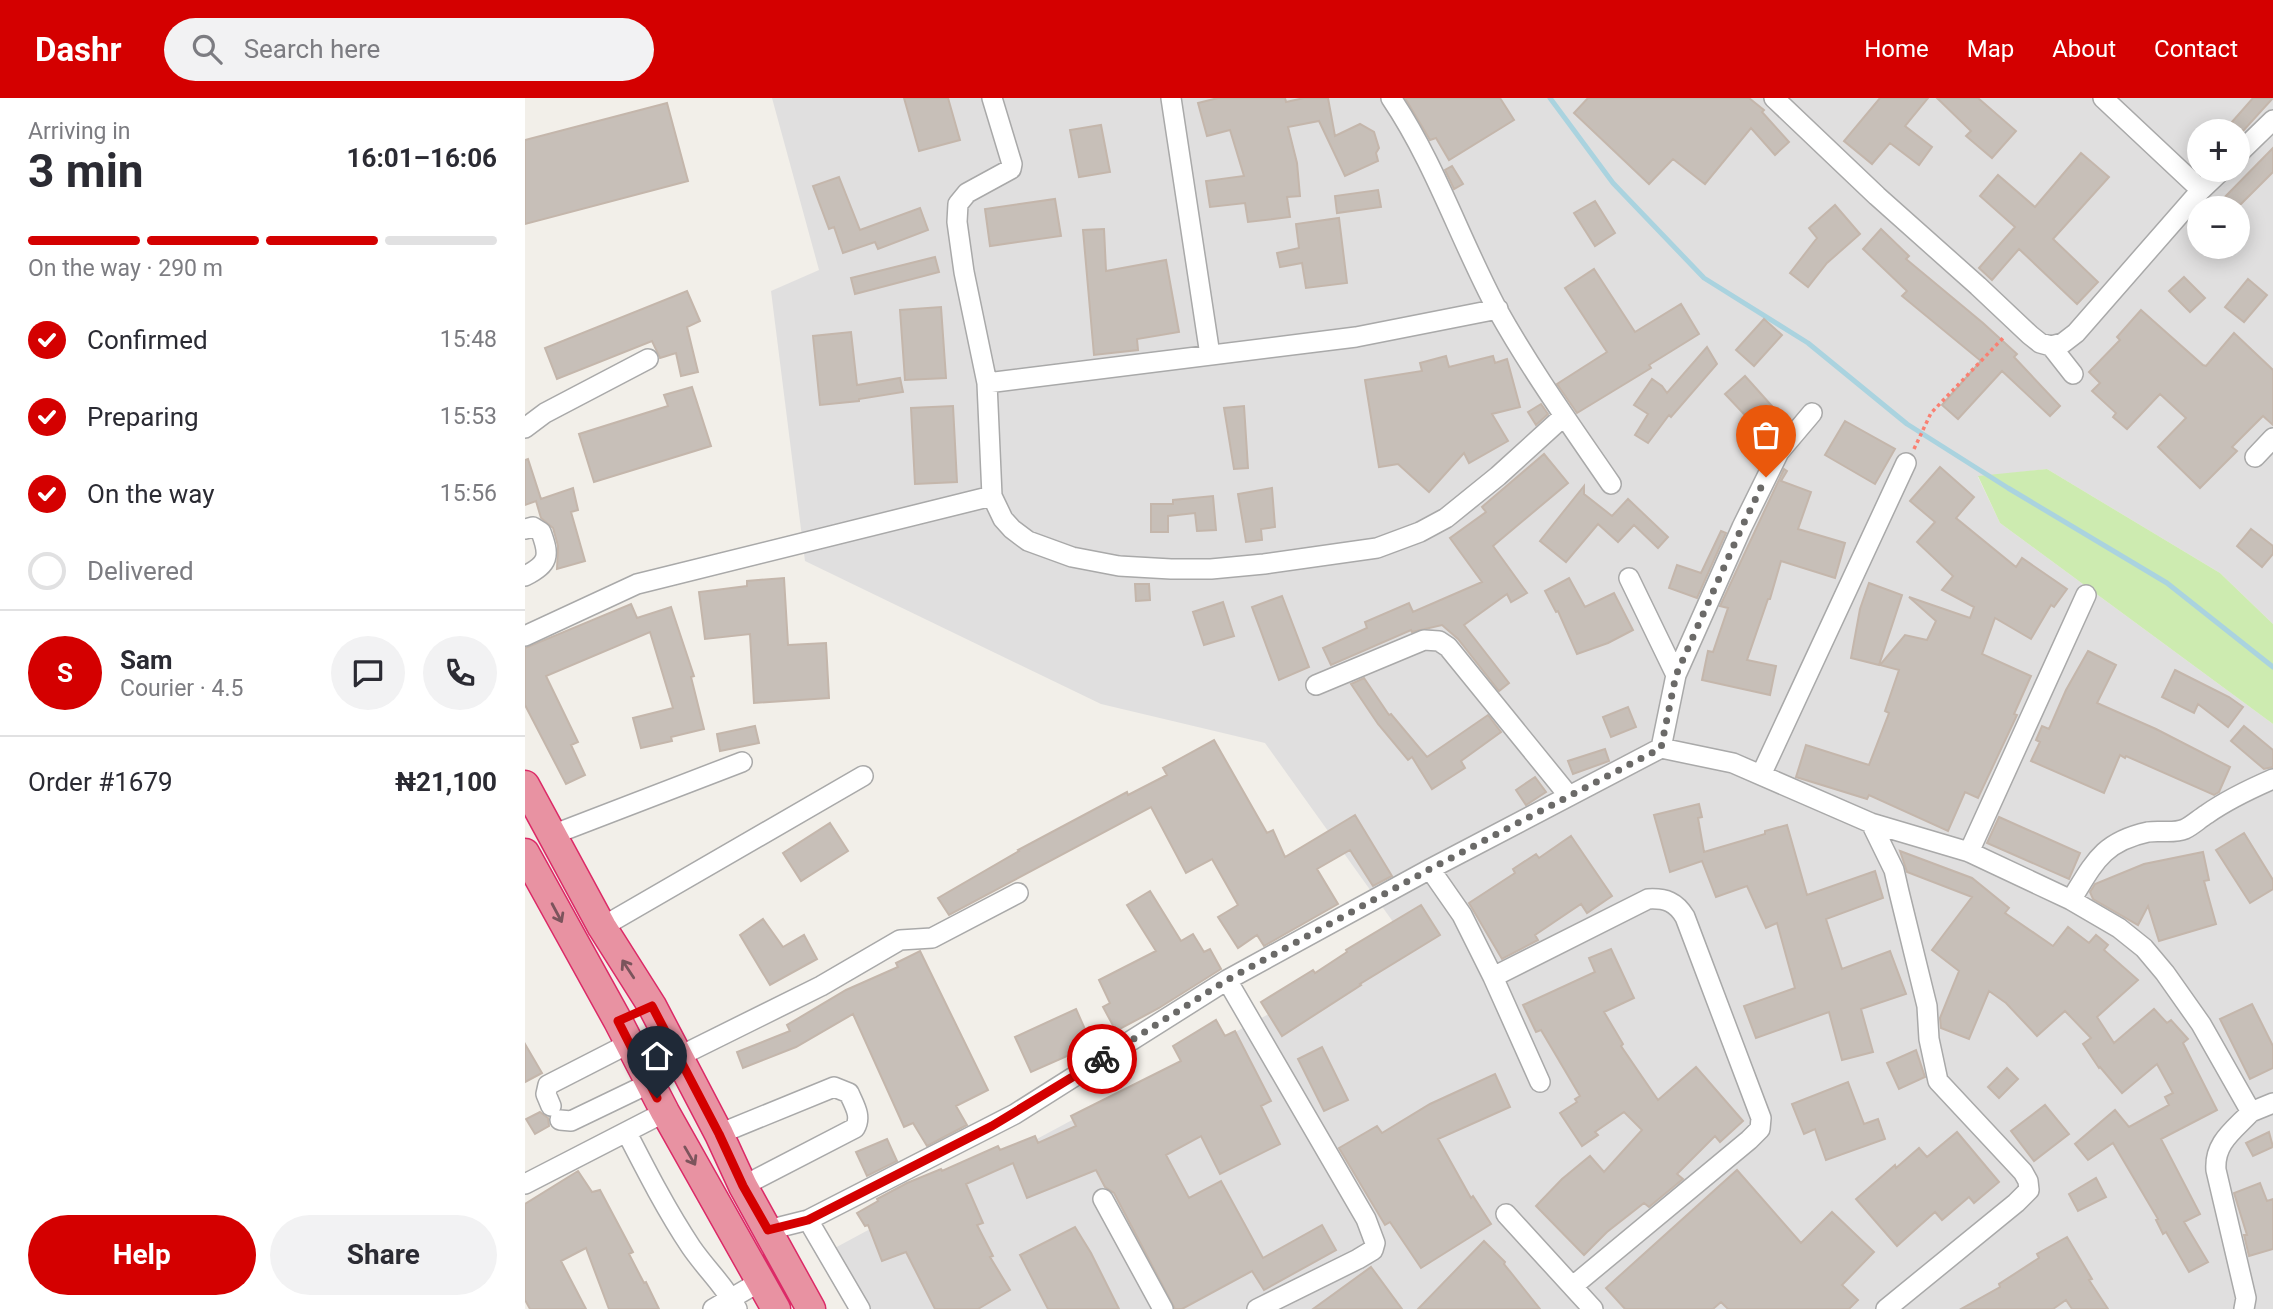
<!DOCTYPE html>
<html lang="en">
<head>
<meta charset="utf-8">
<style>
  :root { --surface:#fff; --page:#f2f2f3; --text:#2b2b33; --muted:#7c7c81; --line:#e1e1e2; --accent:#d40000 }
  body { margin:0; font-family:Roboto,sans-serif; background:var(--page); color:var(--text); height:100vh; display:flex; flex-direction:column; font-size:26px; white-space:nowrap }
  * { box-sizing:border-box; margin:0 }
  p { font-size:23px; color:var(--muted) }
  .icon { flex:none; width:38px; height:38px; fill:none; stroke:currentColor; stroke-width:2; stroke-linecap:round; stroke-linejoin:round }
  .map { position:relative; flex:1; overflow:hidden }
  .details { display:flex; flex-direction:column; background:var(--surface); width:525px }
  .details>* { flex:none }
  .tools { position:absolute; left:1662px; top:21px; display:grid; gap:14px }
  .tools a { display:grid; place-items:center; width:63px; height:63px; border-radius:50%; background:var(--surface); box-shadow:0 4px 18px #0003; font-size:35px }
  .pin { position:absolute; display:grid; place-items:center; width:60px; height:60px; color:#fff; margin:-72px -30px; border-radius:50% 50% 50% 0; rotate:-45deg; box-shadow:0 0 7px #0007 }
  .pin .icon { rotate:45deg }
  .courier { position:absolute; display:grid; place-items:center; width:70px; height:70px; margin:-35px; border:5px solid #d40000; border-radius:50%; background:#fff; color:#222; box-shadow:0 2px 9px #0007 }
  .overview em { font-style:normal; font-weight:700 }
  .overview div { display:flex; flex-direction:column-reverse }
  .overview { display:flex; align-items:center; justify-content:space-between; height:119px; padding:0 28px }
  h1 { font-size:46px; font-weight:700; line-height:52px }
  .bar { display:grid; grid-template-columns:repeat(4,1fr); gap:10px 7px; align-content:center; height:84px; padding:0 28px }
  .bar i { height:9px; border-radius:5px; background:var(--line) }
  .bar .active { background:var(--accent) }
  .bar p { grid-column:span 4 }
  .line { display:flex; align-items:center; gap:18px; padding:0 28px; border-top:2px solid var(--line) }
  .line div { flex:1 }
  .round { display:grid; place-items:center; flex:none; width:74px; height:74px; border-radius:37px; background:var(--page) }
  ol { padding:0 28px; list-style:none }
  li { display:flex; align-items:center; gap:21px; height:77px }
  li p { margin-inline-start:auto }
  li .icon { padding:7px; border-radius:50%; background:var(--accent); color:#fff; stroke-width:4 }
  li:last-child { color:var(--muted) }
  li i { width:38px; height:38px; border:4px solid var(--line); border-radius:50% }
  .cta { display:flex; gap:14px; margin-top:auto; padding:14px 28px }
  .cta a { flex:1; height:80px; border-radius:42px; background:var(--accent); color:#fff; font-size:28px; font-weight:700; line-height:80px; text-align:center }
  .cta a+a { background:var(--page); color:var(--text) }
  header { display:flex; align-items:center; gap:42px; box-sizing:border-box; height:98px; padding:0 35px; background:var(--accent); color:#fff }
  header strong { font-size:33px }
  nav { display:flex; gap:38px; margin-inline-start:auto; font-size:24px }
  .search { width:490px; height:63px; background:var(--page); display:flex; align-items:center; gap:18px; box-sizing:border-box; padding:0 24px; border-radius:38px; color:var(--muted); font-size:26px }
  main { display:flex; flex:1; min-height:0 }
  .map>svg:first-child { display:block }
  .residential { fill:#e0dfdf; fill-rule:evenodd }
  .grass { fill:#cdebb0 }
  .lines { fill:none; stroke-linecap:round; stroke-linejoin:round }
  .stream { stroke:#aad3df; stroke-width:5 }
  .building { fill:#c7bfb8; stroke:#c4b6ab; stroke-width:2 }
  .minor-casing { stroke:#a9a9a9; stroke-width:22 }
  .highway-casing { stroke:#dc2a67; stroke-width:31 }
  .path { stroke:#fa8072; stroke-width:3.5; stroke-dasharray:3.5 3.5; stroke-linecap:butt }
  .minor { stroke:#fff; stroke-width:19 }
  .highway { stroke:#e892a2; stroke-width:28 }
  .oneway { stroke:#7b545c }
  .done { stroke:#6b6a68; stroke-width:7; stroke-dasharray:0 12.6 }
  .route { stroke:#d40000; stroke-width:9 }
</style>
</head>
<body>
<header>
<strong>Dashr</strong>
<div class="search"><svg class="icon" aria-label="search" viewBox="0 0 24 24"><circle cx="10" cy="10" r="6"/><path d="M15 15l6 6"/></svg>Search here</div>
<nav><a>Home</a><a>Map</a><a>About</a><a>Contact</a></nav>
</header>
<main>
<section class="details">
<div class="overview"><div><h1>3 min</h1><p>Arriving in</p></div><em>16:01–16:06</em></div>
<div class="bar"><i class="active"></i><i class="active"></i><i class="active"></i><i></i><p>On the way · 290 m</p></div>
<ol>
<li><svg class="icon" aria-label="check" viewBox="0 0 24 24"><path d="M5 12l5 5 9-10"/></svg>Confirmed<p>15:48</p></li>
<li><svg class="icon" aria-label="check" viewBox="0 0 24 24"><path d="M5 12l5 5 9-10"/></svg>Preparing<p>15:53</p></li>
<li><svg class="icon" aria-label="check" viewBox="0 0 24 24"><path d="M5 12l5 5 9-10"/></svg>On the way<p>15:56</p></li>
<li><i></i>Delivered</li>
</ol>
<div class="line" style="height:126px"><b class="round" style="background:var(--accent);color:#fff">S</b><div><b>Sam</b><p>Courier · 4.5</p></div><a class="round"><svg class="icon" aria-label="chat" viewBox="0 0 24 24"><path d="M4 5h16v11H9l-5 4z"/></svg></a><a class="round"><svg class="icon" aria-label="phone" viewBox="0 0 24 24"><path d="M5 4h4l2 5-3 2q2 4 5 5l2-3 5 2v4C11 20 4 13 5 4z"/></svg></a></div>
<div class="line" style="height:91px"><div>Order #1679</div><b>₦21,100</b></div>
<div class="cta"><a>Help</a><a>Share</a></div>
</section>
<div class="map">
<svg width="1748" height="1211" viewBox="0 0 1748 1211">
  <rect width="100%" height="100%" fill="#f2efe9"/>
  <path class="residential" d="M247,0H1748V526L1695,475L1522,371L1453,379L1475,425L1748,626V1211H340L308,1151L881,842L740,645L576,606L280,463L246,193L294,172ZM1675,33H1713V72H1675ZM1675,110H1713V149H1675Z"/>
  <path class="grass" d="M1522,371L1695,475L1748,526V626L1475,425L1453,378Z"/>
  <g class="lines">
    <path class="stream" d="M1025,0L1088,85L1179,180L1283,245L1382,326L1483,390L1642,485L1748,569"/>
  </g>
  <path class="building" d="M379,0H423L435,42L394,53Z
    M693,0H760L761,4L779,0H803L810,38L835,26L849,34L854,50L851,55L853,63L820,78L794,23L763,29L772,65L775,98L762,99L765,119L723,124L720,105L685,109L681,83L719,78L705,32L682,38L673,5Z
    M880,0H975L989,22L924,62L911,40L905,42Z
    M1063,0H1224L1239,12L1237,14L1264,44L1250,57L1226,30L1180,86L1148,61L1124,86L1049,15Z
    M1355,0H1403L1380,28L1407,49L1394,67L1365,45L1347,66L1319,43Z
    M1412,0H1453L1491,33L1467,60L1441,38L1446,33Z
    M1728,0H1748L1718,33H1699Z
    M142,5L163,83L0,126V42Z
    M576,27L585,74L554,79L545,32Z
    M1748,50V74L1712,110H1689Z
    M1556,55L1584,79L1528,141L1573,184L1552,206L1494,151L1467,182L1454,170L1490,129L1455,98L1473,77L1510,109Z
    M927,68L938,86L929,91L920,72Z
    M314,79L335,132L395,110L403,132L353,151L350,144L318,155L309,129L304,131L288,88Z
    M853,92L856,109L812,115L810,98Z
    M530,101L536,138L465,148L460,111Z
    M1070,103L1090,135L1070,148L1049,115Z
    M1310,107L1335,136L1302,165L1283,189L1265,175L1292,140L1284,130Z
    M814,120L822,185L781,190L777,165L755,169L752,155L774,150L771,126Z
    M579,131L581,173L641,162L654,234L612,241L613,252L569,257L558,132Z
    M1356,131L1384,158L1381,161L1458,225L1492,256L1489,259L1535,308L1525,318L1477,273L1433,321L1417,307L1456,263L1377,198L1382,193L1338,151Z
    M410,159L414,174L330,196L326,180Z
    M1069,171L1110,234L1156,206L1174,236L1124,267L1126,270L1052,315L1032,286L1082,254L1040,190Z
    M1659,179L1680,200L1665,214L1644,193Z
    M1723,181L1742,197L1719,224L1700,209Z
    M162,193L175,223L162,229L173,274L156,278L151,255L135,260L127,243L32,281L20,250Z
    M416,209L421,280L380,282L375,212Z
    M1616,212L1678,267L1681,268L1709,235L1748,272V327L1738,318L1707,349L1712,353L1675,390L1633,349L1661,320L1635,296L1602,331L1588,319L1591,315L1567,293L1575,285L1564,274L1595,242L1592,239Z
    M1239,221L1257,237L1229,268L1211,252Z
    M326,234L332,287L375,280L378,294L334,301V303L295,307L288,238Z
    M1182,249L1192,266L1146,319L1144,317L1123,345L1110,337L1123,316L1109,307L1127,281L1137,288L1142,295Z
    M921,258L924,269L968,258L970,265L982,261L995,309L967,316L983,343L944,365L939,355L904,394L873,366L854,369L840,282L897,273L895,265Z
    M1220,278L1254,316L1235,333L1200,296Z
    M167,289L186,348L69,384L54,336L143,308L139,297Z
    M1016,306L1023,316L1011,327L1003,314Z
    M428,308L432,384L390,386L386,310Z
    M719,308L723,370L709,371L699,310Z
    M1320,323L1370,351L1350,386L1300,357Z
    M1019,356L1043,385L968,448L1002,495L986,504L982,496L939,527L984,585L974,593L933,541L917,527L887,534L886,532L806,567L798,550L842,530L840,524L884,505L888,514L957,484L925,440L961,414L957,409Z
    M3,361L16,401L48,390L53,412L46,414L60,463L32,471L33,448L28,430L16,420L11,403L0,407V362Z
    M1415,369L1449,399L1431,420L1491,469L1497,460L1542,491L1529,509L1526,507L1506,541L1470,520L1457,556L1506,578L1489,616L1492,617L1453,700L1440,694L1423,733L1344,697L1342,701L1271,679L1281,647L1344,667L1364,615L1360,613L1374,572L1355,567L1380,537L1402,542L1411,523L1384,499L1445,520L1449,509L1417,492L1428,478L1392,444L1410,424L1385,403Z
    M1259,371L1262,373L1256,383L1286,394L1273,431L1320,445L1310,480L1256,463L1245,501H1243L1222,562L1251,568L1245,597L1177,582L1183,553L1188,554L1203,510L1195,508Z
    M1059,388V396L1087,418L1103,401L1143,439L1133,450L1109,427L1093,444L1073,426L1041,464L1015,443Z
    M747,390L750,429L736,431L737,442L721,444L713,396Z
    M688,398L691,432L672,433L670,415L643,418V434H626V406H648V402Z
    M1726,431L1748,448V456L1737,469L1712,448Z
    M1196,433L1201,435L1172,500L1144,490L1152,467L1176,475Z
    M259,480L263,547L301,545L304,600L229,605L225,536L180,541L174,494L222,488V483Z
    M1044,480L1060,509L1089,495L1108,532L1083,545L1052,556L1033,513L1031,514L1020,493Z
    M1344,485L1377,497L1354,567L1326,560L1335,511Z
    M610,486H624L625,502L611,503Z
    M757,498L784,569L754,582L727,509Z
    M698,504L709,538L679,547L668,514Z
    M106,506L112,520L146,509L169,578L166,579L179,631L146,639L147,643L116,650L108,620L148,610L125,534L21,578L53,644L46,647L60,677L41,686L0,607V550Z
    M1563,553L1591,567L1572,605L1631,631L1705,669L1694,694L1689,697L1601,658L1600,660L1595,657L1579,695L1506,663L1515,644L1511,642L1517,628L1524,631L1541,592Z
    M1650,572L1704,599L1718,609L1703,629L1673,606L1669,615L1637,599Z
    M839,580L864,617L866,616L902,659L963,617L976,634L936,663L940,670L907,691L887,659L883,662L853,626L826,586Z
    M1103,609L1111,629L1086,639L1078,619Z
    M230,628L234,645L195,653L192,636Z
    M1719,628L1748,652V669L1739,671L1706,643Z
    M689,642L742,735L748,732L760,759L830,717L867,778L848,788L825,752L792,771L813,806L739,848L732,837L713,850L693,819L713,807L687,761L661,775L626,709L424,817L413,800L494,753L493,752L602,694L603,697L642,677L638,670Z
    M1080,651L1084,663L1048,676L1043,663Z
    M1010,679L1021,694L1001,707L991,692Z
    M1174,706L1177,719L1173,720L1179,754L1240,736V733L1262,727L1282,797L1350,773L1358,800L1301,821L1317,871L1365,853L1381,896L1336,911L1348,954L1317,962L1304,914L1231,940L1219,908L1270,890L1252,825L1241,830L1222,788L1191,799L1177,763L1145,774L1129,717Z
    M1474,719L1555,755L1544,781L1462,745Z
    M305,725L323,753L276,783L258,755Z
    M1719,735L1748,782V791L1725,805L1691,752Z
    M1046,738L1087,798L1062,815L1056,806L1010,837L1013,842L977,861L944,805L990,775L988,771L1011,756L1014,760Z
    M1375,753L1447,780L1484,810L1480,815L1528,848L1543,829L1564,845L1571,837L1583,847L1579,852L1613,882L1572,919L1589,945L1629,911L1642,925L1646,922L1663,941L1658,945L1692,1012L1636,1041L1675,1116L1659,1124L1683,1164L1664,1174L1641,1134L1638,1136L1631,1122L1633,1121L1588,1045L1563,1062L1550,1046L1590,1012L1604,1029L1644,1007L1640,999L1648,995L1632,966L1597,995L1575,969L1574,970L1558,946L1566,940L1540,913L1512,938L1481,905L1464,893L1444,941L1416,930L1415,920L1434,873L1407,852L1447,799L1382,774Z
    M1678,754L1684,782L1679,783L1691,826L1634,843L1623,808L1613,827L1568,801L1565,794L1570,786L1619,766Z
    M625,793L656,843L668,836L679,854L685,851L696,871L634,910L591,933L578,909L585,905L574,882L631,853L602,807Z
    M896,807L915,837L835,886L836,887L757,938L736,904L788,872L790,875L822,854L821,852Z
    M238,821L258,849L279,837L292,861L245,887L215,837Z
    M1086,851L1109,900L1079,914L1098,946L1096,948L1133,1002L1171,969L1218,1023L1195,1044L1190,1038L1152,1076L1158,1081L1124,1109L1119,1105L1082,1134L1059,1157L1011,1108L1037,1081L1065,1058L1079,1074L1117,1032L1099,1014L1070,1034L1073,1037L1057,1048L1035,1015L1052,1004L1050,1001L1055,998L1016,932L1011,934L998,907L1070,874L1064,860Z
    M395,853L463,992L431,1008L442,1027L402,1048L388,1025L379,1029L328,916L271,949L218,970L212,954L265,933L262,927L321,892L373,869L371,865Z
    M1727,906L1748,948V970L1725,981L1695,921Z
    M551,911L567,947L506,974L490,939Z
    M691,922L700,938L710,933L746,1003L736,1008L755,1046L695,1076L676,1038L641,1057L664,1100L696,1083L738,1160L797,1127L811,1152L739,1192L727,1173L657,1211H650L589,1095L580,1089L571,1072L502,1100L488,1065L441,1086L458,1125L452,1127L468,1158L465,1159L485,1192L453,1211H410L381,1154L357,1163L343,1127L340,1128L332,1115L353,1103L352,1101L382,1085L416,1071L417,1073L473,1048L475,1052L510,1038L513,1045L551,1028L546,1018L656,963L648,948Z
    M0,946L17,975L0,984Z
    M797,949L823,1002L799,1013L773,961Z
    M1391,952L1400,979L1374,991L1362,965Z
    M1482,970L1493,981L1474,1000L1463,989Z
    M970,976L985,1009L913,1041L946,1100L948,1098L966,1126L896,1170L865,1124L860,1127L814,1050L852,1028L857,1035L905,1006Z
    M1323,984L1339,1026L1353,1021L1360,1041L1301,1062L1290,1031L1279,1036L1267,1006Z
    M1520,1007L1544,1036L1509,1063L1486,1033Z
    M15,1014L23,1020L24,1028L10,1036L1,1021Z
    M1432,1034L1474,1084L1449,1105L1444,1099L1417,1122L1410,1114L1372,1148L1331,1101L1370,1067L1371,1070L1394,1050L1402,1059Z
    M1744,1034L1748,1049L1728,1058L1721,1045Z
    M362,1041L372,1063L342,1078L331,1054Z
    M1212,1072L1276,1145L1307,1114L1349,1154L1317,1187L1333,1202L1324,1211H1203L1196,1204L1188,1211H1100L1081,1190Z
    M53,1073L67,1094L75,1092L108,1154L104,1156L119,1185L121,1184L134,1211H84L61,1150L36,1163L61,1211H5L0,1202V1106Z
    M1571,1080L1581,1099L1553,1113L1544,1096Z
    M1735,1085L1742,1103L1748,1101V1151L1724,1158L1719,1137H1722L1709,1095Z
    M550,1129L566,1155L594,1211H523L495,1157Z
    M1542,1139L1567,1181L1564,1182L1583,1211H1547L1541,1202L1528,1211H1436L1475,1189L1474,1186L1514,1160L1512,1156Z
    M959,1143L980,1164L979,1166L1015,1211H893Z
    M846,1169L877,1211H788Z"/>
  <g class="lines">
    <g class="minor-casing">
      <path id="minor" d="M467,0L487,66L486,71L442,95L433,106L432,124L439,174L462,285L467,398L478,421L487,431L503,443L547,459L594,468L646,471H686L739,466L852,450L895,434L921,420L973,378L1039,318
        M646,0L685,257
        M866,0C910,65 935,142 972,211C1006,272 1047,329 1086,386
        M1249,0L1352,98L1453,188L1505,237L1515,245L1526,248L1548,276
        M1578,0L1676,92
        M1713,56L1748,22
        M1526,248L1538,245L1551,235L1676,92L1697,72
        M462,285L831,239L973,211
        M0,330L20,315L123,261
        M1730,359L1748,340
        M0,431L8,429L16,434C25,458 24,466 0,478
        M1104,480L1151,577
        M0,538L112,486L467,398
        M791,587L899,542L914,543L923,549L1044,698
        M1136,650L1151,577L1217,429L1254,354L1287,315
        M1236,677L1381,365
        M1346,725L1369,772L1374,794L1402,908L1404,941L1413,983L1498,1074L1503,1083L1504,1092L1491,1105L1361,1211
        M27,737L217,664
        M1444,754L1561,497
        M905,771L937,817L968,879L1015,984
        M1546,802C1569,765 1577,744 1623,734C1636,732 1648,736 1660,731C1668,727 1674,721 1682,716C1702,702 1725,691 1748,681
        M77,829L338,678
        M968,879L1123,801C1141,800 1151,804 1160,819L1236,1020L1235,1031L1224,1042L1048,1188
        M702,882L841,1121L850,1145L848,1152L833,1161L732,1211
        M153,959L296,888L375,842L407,840L493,795
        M26,1008L21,996L23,987L105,945
        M1726,1014L1748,1005
        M35,1022L46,1023L125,985
        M102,1035C122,1074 142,1113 166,1149C181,1171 200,1188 212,1211
        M194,1036L309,989L324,995C329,1007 337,1018 330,1030L218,1088
        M0,1086L140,1014
        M578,1101L638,1211
        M981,1116L1068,1211
        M283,1122L335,1211
        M243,1132L283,1122L490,1016L702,882L905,771L1136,650L1208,665L1346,725L1444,754L1546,802L1594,830L1619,850L1640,875L1676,926L1726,1014C1708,1033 1689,1045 1691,1072L1721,1200L1719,1211
        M188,1211L236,1183"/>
    </g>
    <g class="highway-casing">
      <path id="highway" d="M0,687L77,829L127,908L194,1036L218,1088L286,1211
        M0,755L93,923L140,1014L251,1211"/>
    </g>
    <path class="path" d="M1389,351L1406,315L1480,238"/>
    <use href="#minor" class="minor"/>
    <use href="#highway" class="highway"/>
  </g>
  <defs><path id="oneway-shaft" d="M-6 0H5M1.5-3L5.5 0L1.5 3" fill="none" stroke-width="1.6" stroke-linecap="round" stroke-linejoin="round" transform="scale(1.75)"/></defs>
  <g class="oneway">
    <use href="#oneway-shaft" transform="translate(32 815) rotate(62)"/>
    <use href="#oneway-shaft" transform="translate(103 871) rotate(-123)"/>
    <use href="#oneway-shaft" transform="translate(165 1058) rotate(60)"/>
  </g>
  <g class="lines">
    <path class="done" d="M577,961L702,882L905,771L1136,650L1151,577L1217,429L1241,379"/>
    <path class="route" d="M132,1000L93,923L127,908L194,1036L218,1088L243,1132L283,1122L467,1028L577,961"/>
  </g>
</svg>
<div class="tools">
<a>+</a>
<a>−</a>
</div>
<div class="pin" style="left:1241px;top:379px;background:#ea580c"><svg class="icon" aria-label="bag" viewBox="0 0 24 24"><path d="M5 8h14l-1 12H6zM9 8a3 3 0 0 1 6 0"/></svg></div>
<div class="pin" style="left:132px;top:1000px;background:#1f2937"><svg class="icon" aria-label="home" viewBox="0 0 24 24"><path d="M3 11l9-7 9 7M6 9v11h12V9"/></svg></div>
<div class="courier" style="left:577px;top:961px"><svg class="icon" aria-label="bike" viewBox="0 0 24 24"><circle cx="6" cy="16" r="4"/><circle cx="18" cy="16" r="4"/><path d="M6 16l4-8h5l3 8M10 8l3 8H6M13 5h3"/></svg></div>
</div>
</main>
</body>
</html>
